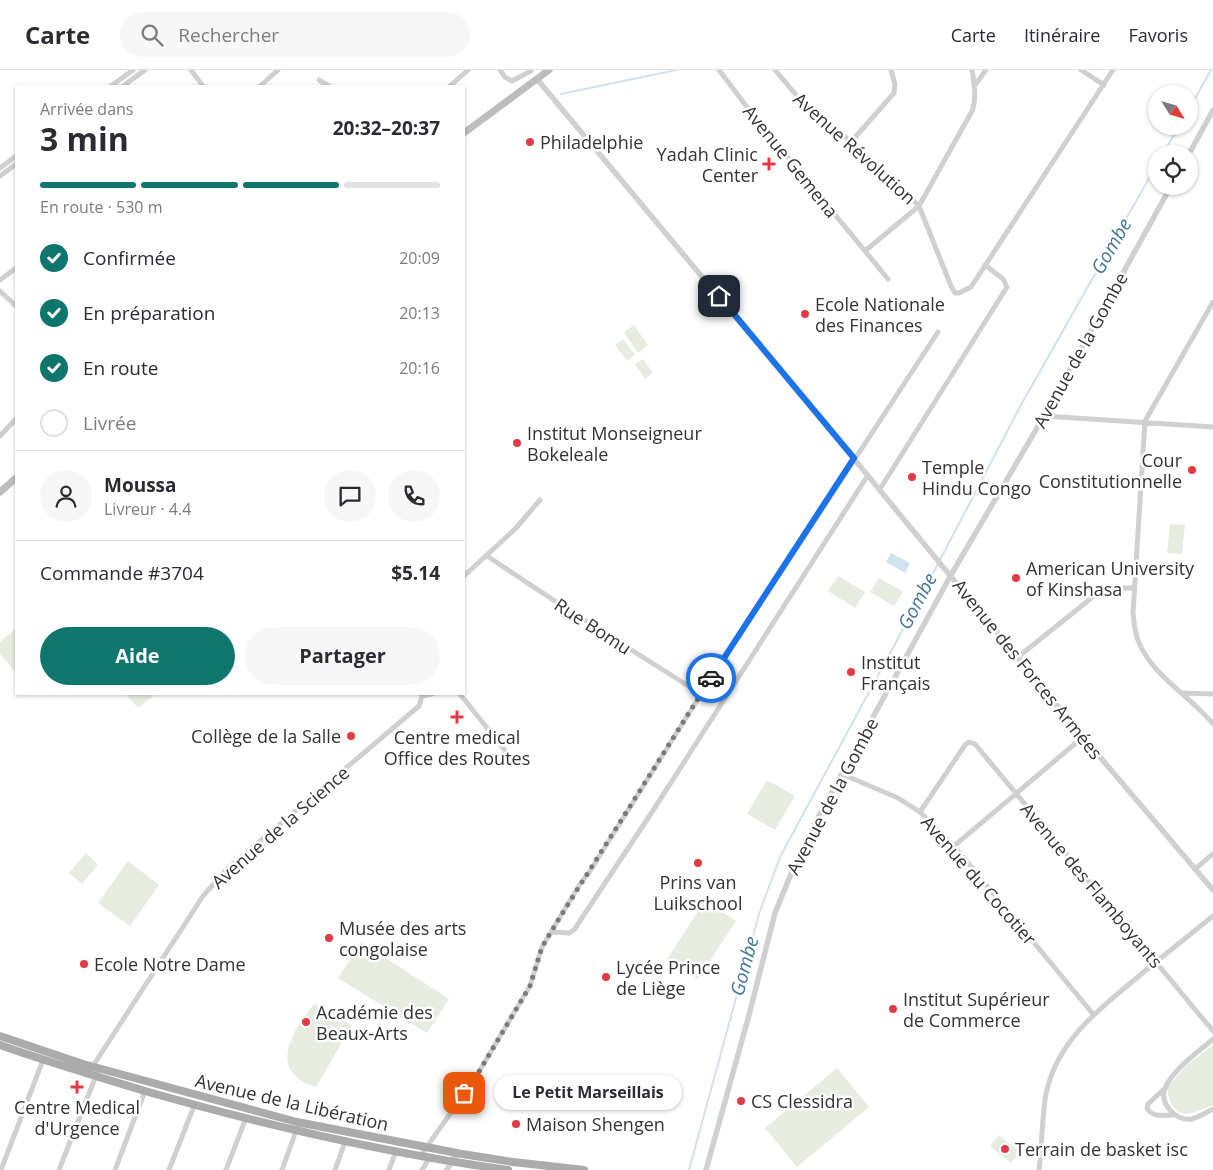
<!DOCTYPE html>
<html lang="fr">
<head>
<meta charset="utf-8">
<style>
  :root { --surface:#fff; --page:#f7f7f7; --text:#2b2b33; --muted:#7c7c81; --line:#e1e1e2; --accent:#0f766e }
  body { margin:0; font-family:"Open Sans",sans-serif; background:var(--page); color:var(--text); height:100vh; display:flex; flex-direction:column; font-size:19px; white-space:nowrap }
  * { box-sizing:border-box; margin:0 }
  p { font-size:16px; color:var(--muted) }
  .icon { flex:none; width:28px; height:28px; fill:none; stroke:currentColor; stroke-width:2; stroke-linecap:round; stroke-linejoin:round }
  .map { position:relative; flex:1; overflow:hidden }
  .drawer { position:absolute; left:15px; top:15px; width:450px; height:610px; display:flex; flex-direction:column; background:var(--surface); border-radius:0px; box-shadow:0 1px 4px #0004 }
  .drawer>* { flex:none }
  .needle { width:32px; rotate:127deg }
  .fabs { position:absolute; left:1148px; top:15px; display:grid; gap:10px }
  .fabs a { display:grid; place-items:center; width:50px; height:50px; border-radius:50%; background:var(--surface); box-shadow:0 1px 4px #0004; font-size:25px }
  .pin { position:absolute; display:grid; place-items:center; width:42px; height:42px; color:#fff; margin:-21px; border-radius:10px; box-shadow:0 2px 8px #0006 }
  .courier { position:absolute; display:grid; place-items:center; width:50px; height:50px; margin:-25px; border:4px solid #1a73e8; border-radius:50%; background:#fff; color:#222; box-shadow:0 1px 6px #0007 }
  .bubble { position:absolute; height:35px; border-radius:18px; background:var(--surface); box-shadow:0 1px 4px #0004; font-size:16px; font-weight:700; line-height:35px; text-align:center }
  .summary em { font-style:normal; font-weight:700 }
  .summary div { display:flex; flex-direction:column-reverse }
  .summary { display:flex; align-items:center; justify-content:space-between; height:85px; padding:0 25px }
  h1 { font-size:32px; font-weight:700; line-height:38px }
  .bar { display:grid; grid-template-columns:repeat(4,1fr); gap:8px 5px; align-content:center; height:60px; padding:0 25px }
  .bar i { height:6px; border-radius:4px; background:var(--line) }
  .bar .selected { background:var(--accent) }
  .bar p { grid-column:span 4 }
  .line { display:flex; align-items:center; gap:12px; padding:0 25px; border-top:1px solid var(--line) }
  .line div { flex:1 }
  .round { display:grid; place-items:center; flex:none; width:52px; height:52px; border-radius:26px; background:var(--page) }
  ol { padding:0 25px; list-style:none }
  li { display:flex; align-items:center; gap:15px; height:55px }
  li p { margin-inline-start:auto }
  li .icon { padding:5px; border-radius:50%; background:var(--accent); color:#fff; stroke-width:4 }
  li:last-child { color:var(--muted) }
  li i { width:28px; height:28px; border:2px solid var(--line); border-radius:50% }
  .button { display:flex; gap:10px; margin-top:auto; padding:10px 25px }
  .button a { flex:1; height:58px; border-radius:30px; background:var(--accent); color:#fff; font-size:20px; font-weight:700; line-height:58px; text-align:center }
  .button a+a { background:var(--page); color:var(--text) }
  header { display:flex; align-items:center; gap:30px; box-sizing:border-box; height:70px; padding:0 25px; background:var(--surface); border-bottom:1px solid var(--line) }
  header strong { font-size:24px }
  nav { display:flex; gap:28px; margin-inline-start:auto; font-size:18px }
  .search { width:350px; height:45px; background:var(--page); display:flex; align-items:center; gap:12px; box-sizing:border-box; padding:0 18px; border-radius:28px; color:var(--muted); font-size:19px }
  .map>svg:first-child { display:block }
  .green { fill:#e6ecdf }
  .water { fill:#cfe2ee }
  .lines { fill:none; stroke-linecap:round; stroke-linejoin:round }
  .stream { stroke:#cfe2ee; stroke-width:2 }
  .minor { stroke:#d0d0d0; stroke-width:5 }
  .tertiary { stroke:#d0d0d0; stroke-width:5.5 }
  .secondary { stroke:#bdbdbd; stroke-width:7 }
  .primary { stroke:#ababab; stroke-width:8 }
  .done { stroke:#7a7a7a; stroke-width:5; stroke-dasharray:0 9 }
  .route { stroke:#1a73e8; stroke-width:6 }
  .poi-dot { fill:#e63946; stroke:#fff; stroke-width:2 }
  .labels { text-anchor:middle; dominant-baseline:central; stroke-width:5; stroke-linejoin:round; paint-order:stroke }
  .poi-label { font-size:18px; fill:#333; stroke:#fff; text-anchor:start }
  .street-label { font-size:18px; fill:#333; stroke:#fff }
  .water-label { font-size:19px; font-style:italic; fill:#3f7597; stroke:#fff }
</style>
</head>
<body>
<header>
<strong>Carte</strong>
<div class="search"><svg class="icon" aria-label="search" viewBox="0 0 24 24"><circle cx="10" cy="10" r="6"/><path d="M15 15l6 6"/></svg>Rechercher</div>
<nav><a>Carte</a><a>Itinéraire</a><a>Favoris</a></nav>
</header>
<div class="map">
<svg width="1213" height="1100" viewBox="0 0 1213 1100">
  <rect width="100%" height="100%" fill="#fff"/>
  <path class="green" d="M634,255L648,275L638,283L624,262Z
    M623,269L635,285L627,291L615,275Z
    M643,289L653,303L645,309L635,294Z
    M1170,454L1185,455L1182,484L1167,483Z
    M838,506L865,522L855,538L828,521Z
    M879,508L903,522L894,536L870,522Z
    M16,558V603L0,584V572Z
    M126,624H155L138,638Z
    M767,710L795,726L775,760L747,744Z
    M86,783L98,795L82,814L69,803Z
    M128,791L159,815L130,856L98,833Z
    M705,831L736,851L698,909L667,889Z
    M361,872L449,929L427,963L338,908Z
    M314,934L352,955L316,1017C266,1002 292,961 314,934Z
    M1213,975V1035C1187,1046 1173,1052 1167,1018L1186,996Z
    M837,998L869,1037L797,1097L765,1058Z
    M999,1065L1020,1082L1011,1093L990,1076Z"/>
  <path class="water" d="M891,483L910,493L905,503L886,492Z"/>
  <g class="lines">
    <path class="stream" d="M561,24L676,0
      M1189,39L1211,0
      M1163,84L1179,56
      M689,1100L759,844L780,787L930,509L1021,335L1156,96"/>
    <path class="minor" d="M191,0L203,16
      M500,0L505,7L512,11L531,1
      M719,0L753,45L888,209
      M775,0L802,32L851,72L919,136L951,216L955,223H959L971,217L1113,0
      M1081,0L1104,15
      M319,10L329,16
      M975,15L986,0
      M111,16L133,0
      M123,16L145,0
      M260,16L278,0
      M450,16L468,0
      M851,72L894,23L895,14L891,0
      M0,98L16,86
      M0,106L16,94
      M865,181L919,136L972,41C977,28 974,13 972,0
      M0,210L16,198
      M0,221L16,236
      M1213,232L1145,351L1133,543C1134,553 1135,564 1139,573C1154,607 1190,626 1213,654
      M1044,346L1213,357
      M0,366L16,349
      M880,419L1007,217L1003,209L985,195
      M487,486L567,539L701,624
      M464,506L516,458L540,430
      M1018,587L1099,522C1111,517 1122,518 1134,518
      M1183,623L1213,624
      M460,624L507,683
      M422,626L432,624
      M842,704L898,728L920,742L954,776L1093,944
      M920,742L965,675L969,672L975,674L1213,961
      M954,776L1083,667
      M1195,799L1213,784
      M551,862L569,863L574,860L654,739L868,405
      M1213,969C1197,983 1176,997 1166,1016C1157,1031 1175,1052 1192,1049C1199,1047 1207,1042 1213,1039
      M91,999L203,826L226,800L419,636L422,626L421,624
      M1164,1019L1148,1034L1147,1038C1152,1048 1164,1045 1174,1045
      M421,1085L474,1010L530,916L542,877L580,814L590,801L701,624L938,262
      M1,1100L43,990
      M59,1100L99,998
      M115,1100L145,1021
      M169,1100L194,1036
      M226,1100L246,1048
      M282,1100L297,1058
      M335,1100L345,1072
      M389,1100L396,1081
      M422,1100L430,1087
      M1039,1100C1042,1076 1042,1046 1046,1024C1056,974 1095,942 1133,911C1159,889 1186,868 1213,846"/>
    <path class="tertiary" d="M537,9L869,407L1083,667L1213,820
      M1189,84L1213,40
      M447,1100L457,1083
      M706,1100L749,945L775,843L793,799L816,751L951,505L1044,346L1171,116"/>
    <path class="secondary" d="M464,63L549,0
      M0,422L16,408"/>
    <path class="primary" d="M0,966L83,994L297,1052L462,1084L513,1092L584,1100
      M0,975C48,992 96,1006 145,1021C264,1055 385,1083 508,1100"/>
  </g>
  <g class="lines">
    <path class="done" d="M464,1023L474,1010L530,916L542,877L560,847L711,608"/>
    <path class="route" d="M711,608L854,388L719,226"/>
  </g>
  <g class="poi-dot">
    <circle cx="530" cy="72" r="5"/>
    <path d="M766.5 86.5h5v5h5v5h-5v5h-5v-5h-5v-5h5z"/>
    <circle cx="805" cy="244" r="5"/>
    <circle cx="517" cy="373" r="5"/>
    <circle cx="1192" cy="400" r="5"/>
    <circle cx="912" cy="407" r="5"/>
    <circle cx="1016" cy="508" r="5"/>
    <circle cx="851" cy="602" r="5"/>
    <path d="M454.5 639.5h5v5h5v5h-5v5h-5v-5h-5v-5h5z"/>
    <circle cx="351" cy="666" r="5"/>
    <circle cx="698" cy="793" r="5"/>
    <circle cx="329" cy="868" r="5"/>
    <circle cx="84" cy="894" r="5"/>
    <circle cx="606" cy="907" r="5"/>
    <circle cx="893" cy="939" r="5"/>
    <circle cx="306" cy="952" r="5"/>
    <path d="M74.5 1009.5h5v5h5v5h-5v5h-5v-5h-5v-5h5z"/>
    <circle cx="741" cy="1031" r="5"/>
    <circle cx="516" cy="1054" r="5"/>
    <circle cx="1005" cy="1079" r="5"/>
  </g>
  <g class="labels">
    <g class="poi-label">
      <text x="540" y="72">Philadelphie</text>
      <text x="758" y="84" text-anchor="end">Yadah Clinic<tspan x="758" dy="21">Center</tspan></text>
      <text x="815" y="234">Ecole Nationale<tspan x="815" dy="21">des Finances</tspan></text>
      <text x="527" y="363">Institut Monseigneur<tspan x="527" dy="21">Bokeleale</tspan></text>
      <text x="1182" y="390" text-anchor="end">Cour<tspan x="1182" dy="21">Constitutionnelle</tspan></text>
      <text x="922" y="397">Temple<tspan x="922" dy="21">Hindu Congo</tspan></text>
      <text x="1026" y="498">American University<tspan x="1026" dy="21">of Kinshasa</tspan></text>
      <text x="861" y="592">Institut<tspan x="861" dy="21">Français</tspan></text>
      <text x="341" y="666" text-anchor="end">Collège de la Salle</text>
      <text x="457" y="667" text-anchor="middle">Centre medical<tspan x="457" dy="21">Office des Routes</tspan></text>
      <text x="698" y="812" text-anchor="middle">Prins van<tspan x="698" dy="21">Luikschool</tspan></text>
      <text x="339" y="858">Musée des arts<tspan x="339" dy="21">congolaise</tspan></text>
      <text x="94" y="894">Ecole Notre Dame</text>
      <text x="616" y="897">Lycée Prince<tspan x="616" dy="21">de Liège</tspan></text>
      <text x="903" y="929">Institut Supérieur<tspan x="903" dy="21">de Commerce</tspan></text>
      <text x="316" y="942">Académie des<tspan x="316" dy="21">Beaux-Arts</tspan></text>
      <text x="751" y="1031">CS Clessidra</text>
      <text x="77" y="1037" text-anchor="middle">Centre Medical<tspan x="77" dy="21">d'Urgence</tspan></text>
      <text x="526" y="1054">Maison Shengen</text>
      <text x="1015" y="1079">Terrain de basket isc</text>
    </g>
    <g class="street-label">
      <text transform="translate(855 78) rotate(42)">Avenue Révolution</text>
      <text transform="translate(791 91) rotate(51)">Avenue Gemena</text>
      <text transform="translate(1080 280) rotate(-61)">Avenue de la Gombe</text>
      <text transform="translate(593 556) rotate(33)">Rue Bomu</text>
      <text transform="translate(1028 599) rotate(51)">Avenue des Forces Armées</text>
      <text transform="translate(832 726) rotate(-62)">Avenue de la Gombe</text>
      <text transform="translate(280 757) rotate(-41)">Avenue de la Science</text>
      <text transform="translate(979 810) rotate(49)">Avenue du Cocotier</text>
      <text transform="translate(1092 815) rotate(50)">Avenue des Flamboyants</text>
      <text transform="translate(292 1032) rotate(13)">Avenue de la Libération</text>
    </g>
    <g class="water-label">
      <text transform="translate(1111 176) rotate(-60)">Gombe</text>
      <text transform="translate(917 531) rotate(-62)">Gombe</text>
      <text transform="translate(744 896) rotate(-75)">Gombe</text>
    </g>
  </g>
</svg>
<div class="fabs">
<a><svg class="needle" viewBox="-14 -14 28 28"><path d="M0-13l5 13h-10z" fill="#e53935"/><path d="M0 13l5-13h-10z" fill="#7c7c81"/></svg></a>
<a><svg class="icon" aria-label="locate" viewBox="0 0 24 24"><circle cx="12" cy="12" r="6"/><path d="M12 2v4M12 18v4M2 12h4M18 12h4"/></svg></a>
</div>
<div class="pin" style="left:464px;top:1023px;background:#ea580c"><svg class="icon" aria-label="bag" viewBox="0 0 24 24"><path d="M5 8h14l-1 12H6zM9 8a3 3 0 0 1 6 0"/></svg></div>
<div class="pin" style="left:719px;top:226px;background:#1f2937"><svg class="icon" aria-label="home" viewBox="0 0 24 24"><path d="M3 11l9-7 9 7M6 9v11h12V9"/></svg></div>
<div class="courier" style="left:711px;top:608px"><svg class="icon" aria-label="car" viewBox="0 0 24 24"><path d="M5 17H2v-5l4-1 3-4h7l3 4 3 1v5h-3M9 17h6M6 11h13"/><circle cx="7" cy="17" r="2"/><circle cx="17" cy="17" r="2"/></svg></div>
<div class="bubble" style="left:494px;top:1005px;width:188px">Le Petit Marseillais</div>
<section class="drawer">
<div class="summary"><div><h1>3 min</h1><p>Arrivée dans</p></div><em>20:32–20:37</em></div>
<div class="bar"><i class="selected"></i><i class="selected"></i><i class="selected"></i><i></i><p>En route · 530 m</p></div>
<ol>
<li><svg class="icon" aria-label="check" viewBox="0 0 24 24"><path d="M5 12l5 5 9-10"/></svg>Confirmée<p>20:09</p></li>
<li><svg class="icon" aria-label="check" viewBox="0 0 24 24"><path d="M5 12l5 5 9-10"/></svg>En préparation<p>20:13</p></li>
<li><svg class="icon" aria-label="check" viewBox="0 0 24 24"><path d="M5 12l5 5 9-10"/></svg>En route<p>20:16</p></li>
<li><i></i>Livrée</li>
</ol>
<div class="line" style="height:90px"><a class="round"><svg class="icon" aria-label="person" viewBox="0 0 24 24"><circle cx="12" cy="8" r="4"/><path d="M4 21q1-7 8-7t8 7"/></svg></a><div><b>Moussa</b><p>Livreur · 4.4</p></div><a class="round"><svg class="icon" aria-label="chat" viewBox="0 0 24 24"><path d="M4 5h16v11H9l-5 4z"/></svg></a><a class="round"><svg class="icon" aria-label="phone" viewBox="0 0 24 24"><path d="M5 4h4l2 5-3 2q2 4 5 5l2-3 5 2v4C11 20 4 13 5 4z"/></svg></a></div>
<div class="line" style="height:65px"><div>Commande #3704</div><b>$5.14</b></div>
<div class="button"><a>Aide</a><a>Partager</a></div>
</section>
</div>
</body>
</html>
